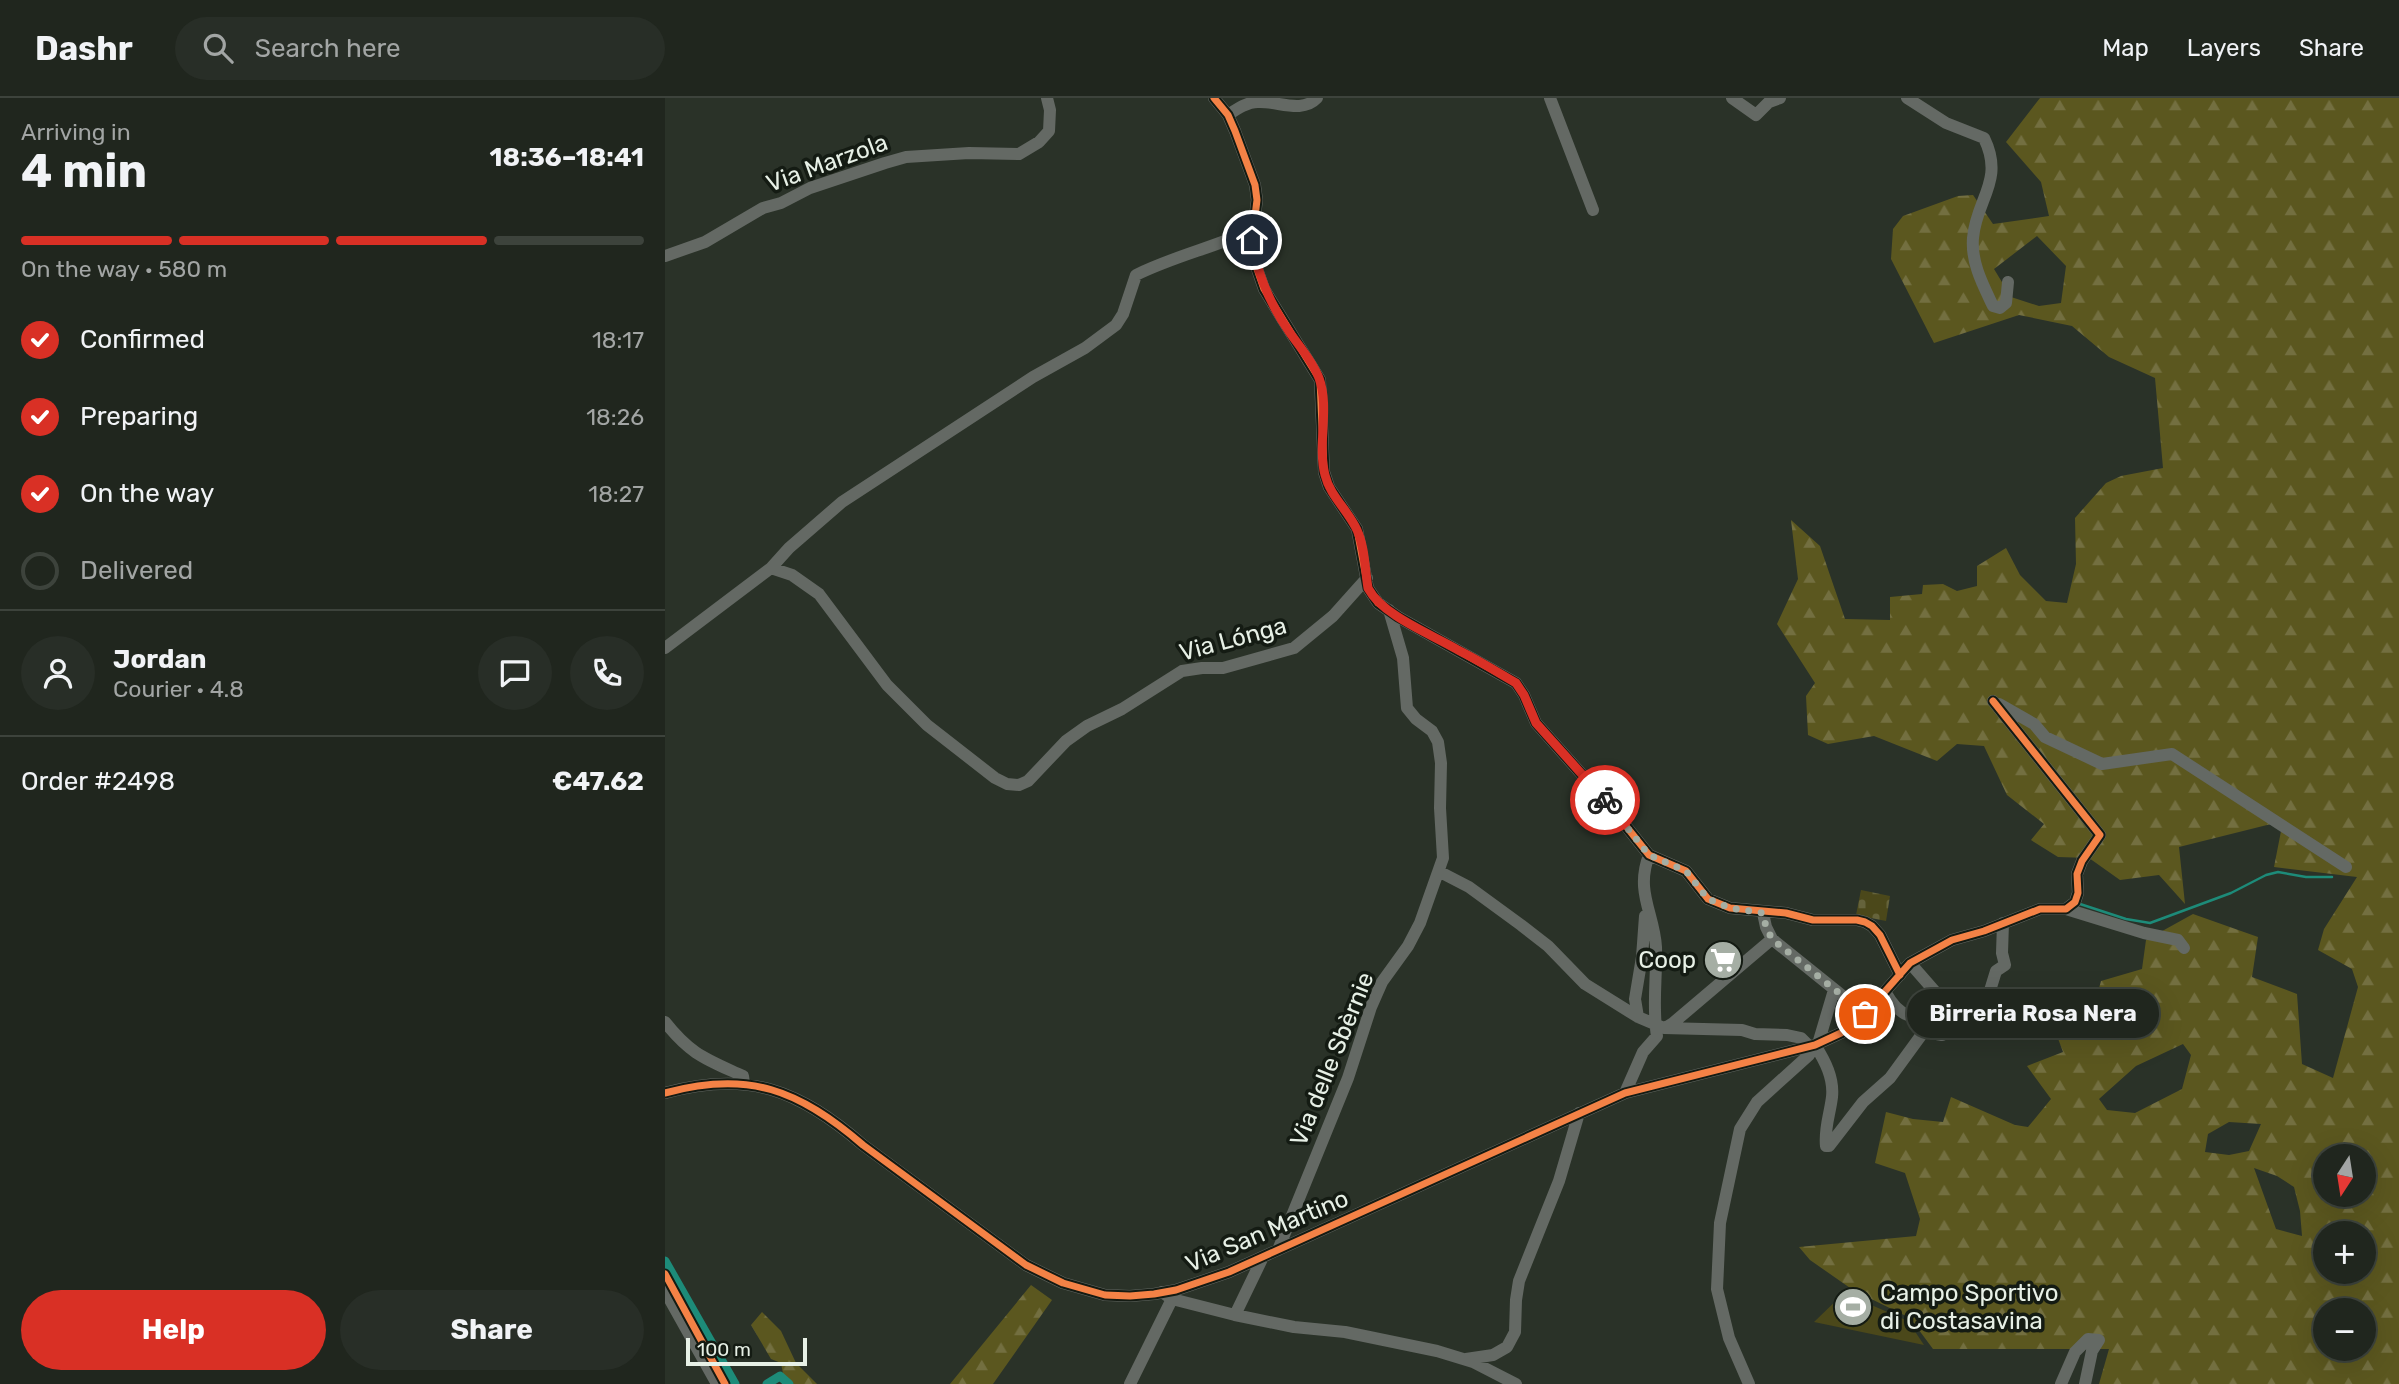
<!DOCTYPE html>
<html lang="en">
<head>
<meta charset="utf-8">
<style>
  :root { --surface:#20261e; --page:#282e27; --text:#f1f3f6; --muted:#a2a5a4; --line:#3d433c; --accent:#d93025 }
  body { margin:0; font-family:Rubik,sans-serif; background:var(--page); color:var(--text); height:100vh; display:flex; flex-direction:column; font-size:26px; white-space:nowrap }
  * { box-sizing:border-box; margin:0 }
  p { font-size:23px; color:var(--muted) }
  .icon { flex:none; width:38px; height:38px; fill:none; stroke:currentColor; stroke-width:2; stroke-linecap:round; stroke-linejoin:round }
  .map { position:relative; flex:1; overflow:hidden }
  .panel { display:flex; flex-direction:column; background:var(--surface); width:665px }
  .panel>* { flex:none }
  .needle { width:46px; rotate:192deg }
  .controls { position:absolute; left:1648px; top:1046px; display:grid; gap:14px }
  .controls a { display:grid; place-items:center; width:63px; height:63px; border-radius:50%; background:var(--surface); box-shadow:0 7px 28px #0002,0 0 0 2px var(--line); font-size:35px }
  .scale { position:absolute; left:21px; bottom:18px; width:121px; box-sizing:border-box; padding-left:7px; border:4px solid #e7f0e6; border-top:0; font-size:19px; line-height:24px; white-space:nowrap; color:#e7f0e6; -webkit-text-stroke:5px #141b13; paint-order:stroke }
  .pin { position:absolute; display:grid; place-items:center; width:60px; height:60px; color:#fff; margin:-30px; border:4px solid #fff; border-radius:50%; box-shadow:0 2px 7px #0007 }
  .courier { position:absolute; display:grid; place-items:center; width:70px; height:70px; margin:-35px; border:5px solid #d93025; border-radius:50%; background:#fff; color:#222; box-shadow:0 2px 9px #0007 }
  .bubble { position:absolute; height:49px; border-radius:24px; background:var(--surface); box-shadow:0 7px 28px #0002,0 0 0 2px var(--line); font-size:23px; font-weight:700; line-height:49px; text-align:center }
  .headline em { font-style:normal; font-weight:700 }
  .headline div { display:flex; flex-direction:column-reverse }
  .headline { display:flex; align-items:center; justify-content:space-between; height:119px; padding:0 21px }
  h1 { font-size:46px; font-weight:700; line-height:52px }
  .bar { display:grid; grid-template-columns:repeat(4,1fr); gap:10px 7px; align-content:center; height:84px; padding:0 21px }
  .bar i { height:9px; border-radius:5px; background:var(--line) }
  .bar .current { background:var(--accent) }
  .bar p { grid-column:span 4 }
  .line { display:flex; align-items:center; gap:18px; padding:0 21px; border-top:2px solid var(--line) }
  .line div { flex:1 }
  .round { display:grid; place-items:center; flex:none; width:74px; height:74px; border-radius:37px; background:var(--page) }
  ol { padding:0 21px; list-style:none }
  li { display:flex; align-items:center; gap:21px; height:77px }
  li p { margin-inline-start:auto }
  li .icon { padding:7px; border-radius:50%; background:var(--accent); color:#fff; stroke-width:4 }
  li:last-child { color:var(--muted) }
  li i { width:38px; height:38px; border:4px solid var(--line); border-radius:50% }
  .button { display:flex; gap:14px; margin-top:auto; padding:14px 21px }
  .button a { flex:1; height:80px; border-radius:42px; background:var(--accent); color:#fff; font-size:28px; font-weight:700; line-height:80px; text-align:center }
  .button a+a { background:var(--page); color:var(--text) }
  header { display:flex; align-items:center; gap:42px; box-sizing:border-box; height:98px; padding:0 35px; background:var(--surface); border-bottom:2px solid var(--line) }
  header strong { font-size:33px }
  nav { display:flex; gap:38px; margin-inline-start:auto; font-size:24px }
  .search { width:490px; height:63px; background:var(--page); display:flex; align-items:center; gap:18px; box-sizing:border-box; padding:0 24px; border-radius:38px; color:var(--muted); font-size:26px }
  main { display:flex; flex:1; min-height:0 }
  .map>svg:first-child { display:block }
  .forest { fill:url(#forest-firs); fill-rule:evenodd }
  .cemetery { fill:url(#cemetery-stones) }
  .garden { fill:#4b481a }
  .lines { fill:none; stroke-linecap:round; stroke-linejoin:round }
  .stream { stroke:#1d8b79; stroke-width:2.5 }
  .canal { stroke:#1d8b79; stroke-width:9 }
  .minor { stroke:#646964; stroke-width:12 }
  .cycleway-casing { stroke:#141b13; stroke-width:11 }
  .cycleway { stroke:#f48246; stroke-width:7 }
  .done { stroke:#a5aea4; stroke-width:7; stroke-dasharray:0 12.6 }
  .route { stroke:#d93025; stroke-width:9 }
  .labels { text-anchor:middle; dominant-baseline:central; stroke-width:7; stroke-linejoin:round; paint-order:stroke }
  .street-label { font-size:24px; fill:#e7f0e6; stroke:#141b13 }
  .poi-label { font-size:24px; fill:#e7f0e6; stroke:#141b13; text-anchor:end }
</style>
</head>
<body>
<header>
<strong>Dashr</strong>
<div class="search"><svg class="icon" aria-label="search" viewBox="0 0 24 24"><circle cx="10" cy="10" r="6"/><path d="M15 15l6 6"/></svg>Search here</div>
<nav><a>Map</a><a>Layers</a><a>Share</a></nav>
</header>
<main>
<section class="panel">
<div class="headline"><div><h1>4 min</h1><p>Arriving in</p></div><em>18:36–18:41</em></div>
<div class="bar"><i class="current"></i><i class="current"></i><i class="current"></i><i></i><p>On the way · 580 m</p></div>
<ol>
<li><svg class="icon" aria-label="check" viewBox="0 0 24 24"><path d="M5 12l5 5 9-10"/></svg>Confirmed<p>18:17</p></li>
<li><svg class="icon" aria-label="check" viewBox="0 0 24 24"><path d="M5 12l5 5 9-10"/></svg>Preparing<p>18:26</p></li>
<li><svg class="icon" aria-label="check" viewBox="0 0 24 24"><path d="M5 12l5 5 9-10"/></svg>On the way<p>18:27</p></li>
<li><i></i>Delivered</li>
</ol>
<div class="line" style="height:126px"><a class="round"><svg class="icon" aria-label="person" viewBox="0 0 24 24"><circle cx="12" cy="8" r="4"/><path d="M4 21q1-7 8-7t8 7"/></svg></a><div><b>Jordan</b><p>Courier · 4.8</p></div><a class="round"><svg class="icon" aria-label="chat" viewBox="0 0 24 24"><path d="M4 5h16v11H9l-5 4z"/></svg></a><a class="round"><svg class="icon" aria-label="phone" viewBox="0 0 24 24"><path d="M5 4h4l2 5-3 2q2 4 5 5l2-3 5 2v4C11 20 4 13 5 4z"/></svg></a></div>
<div class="line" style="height:91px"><div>Order #2498</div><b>€47.62</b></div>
<div class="button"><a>Help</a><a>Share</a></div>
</section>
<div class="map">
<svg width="1734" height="1286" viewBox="0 0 1734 1286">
  <defs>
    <pattern id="forest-firs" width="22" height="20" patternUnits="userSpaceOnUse" patternTransform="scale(1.75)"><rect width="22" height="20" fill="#5b571f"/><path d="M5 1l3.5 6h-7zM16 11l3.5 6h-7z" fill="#736f40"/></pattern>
    <pattern id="cemetery-stones" width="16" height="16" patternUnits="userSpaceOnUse" patternTransform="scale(1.75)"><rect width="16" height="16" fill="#4b481a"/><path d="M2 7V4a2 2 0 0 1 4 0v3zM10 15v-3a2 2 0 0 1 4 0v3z" fill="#65633b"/></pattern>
  </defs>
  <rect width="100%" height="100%" fill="#2a3228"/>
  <path class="forest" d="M1375,0H1734V1286H1434L1444,1251H1268L1245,1220L1188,1192L1145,1162L1134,1149L1251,1138L1255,1121L1240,1075L1210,1065L1221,1014L1248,1021L1278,1024L1286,999L1350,1027L1363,1029L1386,1001L1362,968L1398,954L1391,935L1415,923L1396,902L1415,896L1431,901L1436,883L1477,871L1481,842L1528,816L1593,839L1587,879L1632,896L1637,966L1668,980L1693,889L1687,871L1653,852L1659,831L1692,779L1609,769L1618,723L1514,749L1520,806L1494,777L1455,782L1424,760L1393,759L1366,742L1379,726L1342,697L1319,648L1292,646L1272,663L1209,638L1163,646L1143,637L1141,598L1150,585L1112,526L1133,481L1126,422L1155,448L1180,521L1225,522V499L1257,496L1258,487L1278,486L1292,493L1312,488V468L1341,450L1355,477L1381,503L1402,505L1411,466L1410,420L1441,385L1456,378L1498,370L1490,280L1444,259L1407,228L1354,217L1269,245L1226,161L1228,131L1238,118L1293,98L1308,97L1328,126L1384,118L1376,84L1341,44ZM1372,138L1401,168L1396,205L1374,208L1346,199L1329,171ZM1518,946L1526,957L1517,991L1470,1015L1442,1012L1434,1001L1471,968ZM1564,1024L1596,1026L1584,1053L1564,1057L1540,1054L1543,1036ZM1661,1059H1699V1097H1661ZM1589,1070L1612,1078L1629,1089L1635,1113L1637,1138L1611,1131ZM1661,1136H1699V1174H1661ZM1661,1213H1699V1251H1661Z
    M366,1187L387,1202L328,1286H285Z
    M97,1214L116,1233L131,1265L152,1286H124L119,1281L116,1265L106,1261L86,1227Z"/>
  <path class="cemetery" d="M1196,792L1225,798L1221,823L1191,817Z"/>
  <path class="garden" d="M1179,1195L1243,1223L1259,1247L1149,1224Z"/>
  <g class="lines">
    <path class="stream" d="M1415,806L1461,821L1485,825L1566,795L1601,777L1613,774L1641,779H1667"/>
    <path class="canal" d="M0,1163L70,1286
      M102,1286L115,1278L124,1286"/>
    <path class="minor" d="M549,0L563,17L570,33L590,87L592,102L587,142L590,165L599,191L655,282L659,374L664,389L692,431L703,490L713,505L733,519L851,585L859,597L871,625L945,708L984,757L1021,773L1043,801L1065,810L1121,815L1148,822H1192L1200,824L1207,828L1215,837L1235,877
      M885,0L928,112
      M1067,0L1091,17L1104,4L1115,0
      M1242,0L1281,25L1319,40C1340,83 1311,101 1308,140C1306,165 1318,187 1328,208L1335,210L1341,205L1343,184
      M563,17C572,11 582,4 593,4C613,3 637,16 652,0
      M0,158L40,144L98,110L116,105L145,90L220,65L241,59L304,55L354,56L374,44L384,33L385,12L382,0
      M106,470L127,477L154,496L222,587L262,627L330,680L342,686L354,687L363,683L401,643L422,628L457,611L517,573L537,570H558L629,550L668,518L702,480
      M0,550L106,470L124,450L177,404L368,279L420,250L451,227L458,216L471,177C509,158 551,149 589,131
      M1334,606L1369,626L1380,639L1437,666L1507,656L1681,769
      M775,774L804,789L856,827L883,848L920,886L973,919L999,930L1077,932L1090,936L1122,937L1136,940L1145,949
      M1401,811L1479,835L1513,842L1519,850
      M1098,815L1101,829L1107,841L1200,916
      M1221,895C1234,919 1248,922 1273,917V897L1245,865
      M973,919L970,901L977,859L980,818
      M1246,919L1266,935L1277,937C1292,908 1308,926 1331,925C1341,924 1354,916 1362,912
      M1316,922L1331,873L1340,867L1337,855L1338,825
      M0,924C26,957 41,961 78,978L79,986
      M1000,930L1008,925L1107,841
      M1153,946L1169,892
      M0,995C84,972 134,992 198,1047L361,1167L398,1185L440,1197L465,1198L489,1196L511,1192L564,1174L960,995L1150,947L1176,935L1200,916L1245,865L1287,842L1319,833L1375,811H1401L1410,804L1413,795L1412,776L1417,763L1435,737L1328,603
      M960,995L978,954L992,938C987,909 992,879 991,849C989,815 970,794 984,757
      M613,1152L683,980L706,909L717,884L743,848L755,825L778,760L775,710L776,665L773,644L767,633L751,621L742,610L738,560L724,512
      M0,1193L52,1286
      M497,1194L507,1201L570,1217L629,1229L680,1234L772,1253L808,1264L851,1286
      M570,1217L598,1159
      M801,1261L828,1257L842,1249L850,1234L851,1202L854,1183L894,1083L914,1015
      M465,1286L507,1201
      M1084,1286L1064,1240L1052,1191L1055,1125L1075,1031L1092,1004L1144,957L1150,947C1160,963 1169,980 1167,999C1165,1016 1159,1031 1161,1048H1164L1198,1004L1225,980L1260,932
      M1396,1286L1410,1254L1423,1241L1434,1242L1427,1253L1420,1286"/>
    <g class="cycleway-casing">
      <path id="cycleway" d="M549,0L563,17L570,33L590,87L592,102L587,142L590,165L599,191L655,282L659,374L664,389L692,431L703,490L713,505L733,519L851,585L859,597L871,625L945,708L984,757L1021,773L1043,801L1065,810L1121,815L1148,822H1192L1200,824L1207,828L1215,837L1235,877
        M0,995C84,972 134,992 198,1047L361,1167L398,1185L440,1197L465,1198L489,1196L511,1192L564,1174L960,995L1150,947L1176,935L1200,916L1245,865L1287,842L1319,833L1375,811H1401L1410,804L1413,795L1412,776L1417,763L1435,737L1328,603
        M0,1176L60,1286"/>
    </g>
    <use href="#cycleway" class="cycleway"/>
  </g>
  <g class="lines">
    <path class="done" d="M940,702L984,757L1021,773L1043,801L1065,810L1098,815L1101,829L1107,841L1200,916"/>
    <path class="route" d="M587,142C592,177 605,206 625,235C635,249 648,264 654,280C665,310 652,346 660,377C665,398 683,412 692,432C700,449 700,472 703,490C718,518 766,536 793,552C813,562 832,574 851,585L859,597L871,625L940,702"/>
  </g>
  <defs>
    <g id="supermarket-disc" transform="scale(2.0125)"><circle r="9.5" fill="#a5aea4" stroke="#141b13"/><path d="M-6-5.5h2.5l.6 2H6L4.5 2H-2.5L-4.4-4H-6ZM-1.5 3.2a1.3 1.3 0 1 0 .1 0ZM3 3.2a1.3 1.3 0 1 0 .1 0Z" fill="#fff"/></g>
    <g id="stadium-disc" transform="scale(2.0125)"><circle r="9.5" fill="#a5aea4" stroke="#141b13"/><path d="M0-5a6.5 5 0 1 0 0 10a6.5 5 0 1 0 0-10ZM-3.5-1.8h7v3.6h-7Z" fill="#fff"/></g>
  </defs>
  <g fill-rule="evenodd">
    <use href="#supermarket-disc" x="1058" y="862"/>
    <use href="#stadium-disc" x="1188" y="1209"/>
  </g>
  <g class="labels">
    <g class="street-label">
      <text transform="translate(162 65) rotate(-20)">Via Marzola</text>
      <text transform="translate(568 541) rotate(-15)">Via Lónga</text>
      <text transform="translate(667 961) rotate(-68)">Via delle Sbèrnie</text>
      <text transform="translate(602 1133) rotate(-23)">Via San Martino</text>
    </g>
    <g class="poi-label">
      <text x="1031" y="862">Coop</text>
      <text x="1215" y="1195" text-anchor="start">Campo Sportivo<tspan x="1215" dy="28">di Costasavina</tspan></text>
    </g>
  </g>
</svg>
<div class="controls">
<a><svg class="needle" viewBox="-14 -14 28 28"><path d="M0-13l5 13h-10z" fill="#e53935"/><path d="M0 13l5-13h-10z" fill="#a2a5a4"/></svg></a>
<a>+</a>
<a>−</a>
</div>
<div class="scale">100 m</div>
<div class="pin" style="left:1200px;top:916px;background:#ea580c"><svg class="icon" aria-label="bag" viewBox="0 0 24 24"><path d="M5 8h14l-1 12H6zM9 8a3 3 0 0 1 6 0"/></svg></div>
<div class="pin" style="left:587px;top:142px;background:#1f2937"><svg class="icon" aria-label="home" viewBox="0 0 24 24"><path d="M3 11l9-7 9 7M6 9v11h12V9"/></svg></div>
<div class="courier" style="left:940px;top:702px"><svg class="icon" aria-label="bike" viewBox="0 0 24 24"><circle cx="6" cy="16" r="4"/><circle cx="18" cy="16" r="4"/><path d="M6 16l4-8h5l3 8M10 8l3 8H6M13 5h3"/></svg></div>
<div class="bubble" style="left:1242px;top:891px;width:252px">Birreria Rosa Nera</div>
</div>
</main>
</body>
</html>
